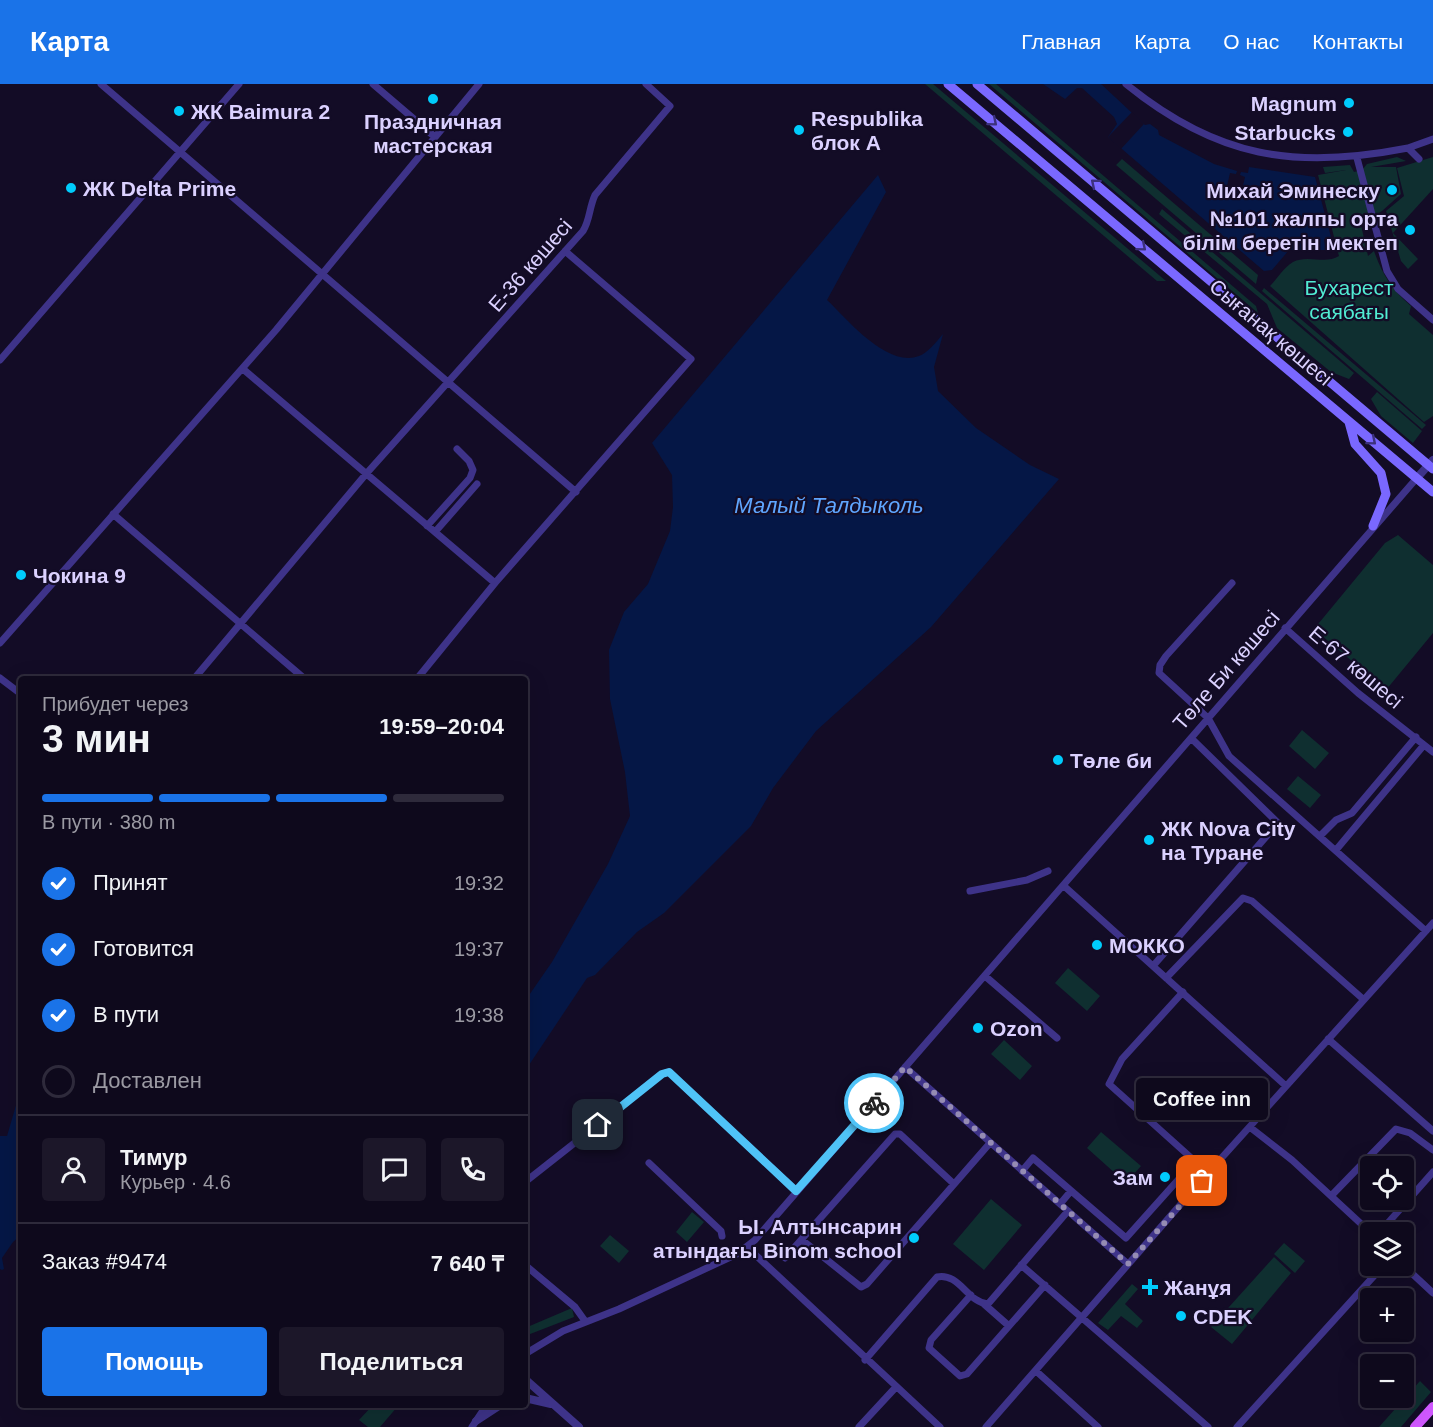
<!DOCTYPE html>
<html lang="ru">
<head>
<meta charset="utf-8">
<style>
  :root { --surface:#0e091c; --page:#1c1729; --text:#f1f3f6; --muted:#9b9aa3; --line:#2e2a3b; --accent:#1a73e8 }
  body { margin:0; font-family:Helvetica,sans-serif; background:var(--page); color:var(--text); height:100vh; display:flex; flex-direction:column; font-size:22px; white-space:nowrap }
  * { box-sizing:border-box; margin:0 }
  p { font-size:20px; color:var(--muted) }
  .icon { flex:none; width:33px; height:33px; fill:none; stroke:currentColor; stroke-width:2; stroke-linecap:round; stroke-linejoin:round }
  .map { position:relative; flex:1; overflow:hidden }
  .panel { position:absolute; left:18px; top:592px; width:510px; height:732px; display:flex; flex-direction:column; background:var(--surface); border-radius:6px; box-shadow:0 6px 24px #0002,0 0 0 2px var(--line) }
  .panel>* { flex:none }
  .buttons { position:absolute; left:1360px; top:1072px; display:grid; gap:12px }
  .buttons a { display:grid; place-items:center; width:54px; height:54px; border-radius:6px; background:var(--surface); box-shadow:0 6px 24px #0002,0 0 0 2px var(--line); font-size:30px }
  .pin { position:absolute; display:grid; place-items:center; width:51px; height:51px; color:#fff; margin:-26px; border-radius:12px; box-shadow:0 3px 9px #0006 }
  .courier { position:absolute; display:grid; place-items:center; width:60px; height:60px; margin:-30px; border:4px solid #4fc3f7; border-radius:50%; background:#fff; color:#222; box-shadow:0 2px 8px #0007 }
  .bubble { position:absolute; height:42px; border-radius:6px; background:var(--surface); box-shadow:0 6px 24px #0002,0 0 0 2px var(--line); font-size:20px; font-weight:700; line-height:42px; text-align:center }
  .overview em { font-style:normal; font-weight:700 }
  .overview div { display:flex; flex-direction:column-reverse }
  .overview { display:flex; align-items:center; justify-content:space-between; height:102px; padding:0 24px }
  h1 { font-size:39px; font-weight:700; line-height:45px }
  .bar { display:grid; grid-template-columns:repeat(4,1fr); gap:9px 6px; align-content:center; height:72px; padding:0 24px }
  .bar i { height:8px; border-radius:4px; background:var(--line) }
  .bar .current { background:var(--accent) }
  .bar p { grid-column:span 4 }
  .line { display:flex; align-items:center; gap:15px; padding:0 24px; border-top:2px solid var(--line) }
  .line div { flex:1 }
  .round { display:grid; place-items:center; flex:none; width:63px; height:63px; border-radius:6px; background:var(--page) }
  ol { padding:0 24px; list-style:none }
  li { display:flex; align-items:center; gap:18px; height:66px }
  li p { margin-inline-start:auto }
  li .icon { padding:6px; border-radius:50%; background:var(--accent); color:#fff; stroke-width:4 }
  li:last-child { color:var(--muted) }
  li i { width:33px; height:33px; border:3px solid var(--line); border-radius:50% }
  .cta { display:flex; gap:12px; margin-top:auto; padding:12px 24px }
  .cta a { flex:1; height:69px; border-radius:6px; background:var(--accent); color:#fff; font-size:24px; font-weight:700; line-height:69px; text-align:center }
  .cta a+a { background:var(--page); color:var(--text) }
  header { display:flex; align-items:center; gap:36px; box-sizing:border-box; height:84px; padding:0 30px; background:var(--accent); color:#fff }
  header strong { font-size:28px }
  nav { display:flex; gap:33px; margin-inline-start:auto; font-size:21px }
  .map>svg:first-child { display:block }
  .green { fill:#0f2f30 }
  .water { fill:#051746 }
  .pier { fill:#130c26 }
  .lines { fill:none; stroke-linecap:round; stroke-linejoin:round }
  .minor { stroke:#3e3389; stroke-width:7 }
  .tertiary { stroke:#3e3389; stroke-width:8 }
  .secondary { stroke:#7a68ff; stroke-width:9 }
  .primary { stroke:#d058ff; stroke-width:10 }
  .oneway { stroke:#3c317d }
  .done { stroke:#958cb3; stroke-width:6; stroke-dasharray:0 10.8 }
  .route { stroke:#4fc3f7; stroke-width:8 }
  .poi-dot { fill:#00ccfc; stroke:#130c26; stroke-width:2 }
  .labels { text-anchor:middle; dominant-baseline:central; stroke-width:4.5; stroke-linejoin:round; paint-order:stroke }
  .poi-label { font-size:21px; font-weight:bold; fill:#dbd1ff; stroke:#130c26; text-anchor:start }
  .street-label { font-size:21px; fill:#dbd1ff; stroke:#130c26 }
  .park-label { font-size:21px; fill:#51ebd2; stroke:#130c26 }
  .water-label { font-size:22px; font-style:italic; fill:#5fa6ff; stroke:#130c26 }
</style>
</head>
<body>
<header>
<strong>Карта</strong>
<nav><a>Главная</a><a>Карта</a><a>О нас</a><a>Контакты</a></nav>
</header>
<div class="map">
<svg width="1433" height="1343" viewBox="0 0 1433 1343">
  <rect width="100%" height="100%" fill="#130c26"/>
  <path class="green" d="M925,0H933L1166,197H1157Z
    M989,0H996L1256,222L1258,229Z
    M1397,73L1406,77L1371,83H1396L1401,110L1382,127L1361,141L1368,172L1374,167C1382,190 1392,206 1411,222L1409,230L1433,251V332L1424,338L1270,202C1277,195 1284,183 1293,178C1308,170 1325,181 1339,172L1318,91L1346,86L1325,89L1323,83L1350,81L1354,88L1362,86L1367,80Z
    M1433,73V105L1393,149L1418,175L1408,185L1401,177L1386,127L1404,112L1397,84Z
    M1122,75L1258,191L1256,200L1116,81Z
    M1162,125L1354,289L1349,295L1331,288L1277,244L1267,220L1159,130Z
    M1264,204L1426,341L1422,345L1262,207Z
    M1377,308L1422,347L1413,359L1381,332L1371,315Z
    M1398,451L1433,481V549L1386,606L1314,545L1385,459Z
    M1302,646L1329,669L1315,685L1289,662Z
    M1298,692L1321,711L1310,724L1287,705Z
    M1068,884L1100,912L1087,927L1055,899Z
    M1004,956L1032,982L1020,996L991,970Z
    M1101,1048L1141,1082L1126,1099L1087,1064Z
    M991,1115L1022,1141L984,1186L953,1160Z
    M692,1128L704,1138L687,1158L676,1148Z
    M610,1151L629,1167L619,1179L600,1162Z
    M1284,1159L1305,1177L1295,1189L1274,1170Z
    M1274,1173L1291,1189L1232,1260L1211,1243Z
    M1132,1200L1138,1205L1125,1220L1143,1237L1137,1244L1121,1232L1108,1246L1098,1239Z
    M572,1224L574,1233L525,1252V1244Z
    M1420,1297L1431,1308L1401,1343H1379Z
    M372,1322H398L380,1343H368L359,1336Z"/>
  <path class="water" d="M1043,0H1101L1145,41L1150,40L1158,46L1159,51L1214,80L1237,87L1236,90L1230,89L1227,102L1242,106L1245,93L1240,91L1241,88L1248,89L1249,83L1315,93L1331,153L1324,155L1325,161L1333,158V163L1327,166H1289L1272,186L1264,187L1108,53L1117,40L1114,33L1082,4H1077L1065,15Z
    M878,91L886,108L827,216C848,236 887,284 919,272C928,269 937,257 943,250L934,283L938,307L976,344L1030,381L1059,395L931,543L816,647L773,704L751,742L664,829L637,848L595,891L587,894L525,987V917L552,878L608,780L630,732L625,688L610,615L609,566L624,528L648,500L670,447L673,423L672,391L652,359Z
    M17,1018H21V1151L13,1158L2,1174L4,1185L2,1186L0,1185V1052H7Z"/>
  <path class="pier" d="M1132,28L1144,40L1121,65L1108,53Z"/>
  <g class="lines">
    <path class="minor" d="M101,0L576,408
      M373,0L435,53
      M1126,0C1217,74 1295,86 1408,64L1419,75
      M1408,64L1433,55
      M1357,74L1387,187L1398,205L1433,236
      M0,276L239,0
      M243,285L495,499L416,596
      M113,430L306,596
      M427,442L470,394L473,386L469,377L457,365
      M435,448L477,400
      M495,499L691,275L565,167
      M1232,499L1166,572L1160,581L1159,589L1208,634L1229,672L1426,847
      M1285,544L1358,609L1433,668
      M0,559L276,246L479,0
      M0,594L21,610
      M193,596L366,390L583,147C590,136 589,124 595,111L670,22L646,0
      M1320,752L1336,736L1352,729L1416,653
      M1336,766L1424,661
      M1064,802L1286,1002
      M970,807L1027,796L1048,787
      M1153,882L1278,739L1191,654
      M985,892L1057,954
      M1166,894L1243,814L1252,817L1363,915
      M1183,908L1122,975L1109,1000L1208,1089
      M1328,955L1433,1047
      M905,983L1060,1120
      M1251,1044L1292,1076L1371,1149
      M649,1079L721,1147L722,1152
      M1022,1087L1033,1074L1126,1154L1194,1078
      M525,1098L662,990L669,988L796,1107
      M1071,1107L1060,1120L1128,1180
      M1331,1112L1396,1045L1410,1049L1433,1066
      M1379,1149L1433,1088
      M802,1156L861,1203L867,1200L990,1059
      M747,1163L940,1343
      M785,1174L895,1050H900L954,1100
      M525,1181L575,1223L585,1237
      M1021,1181L1208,1343
      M1404,1182L1433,1209
      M971,1211L931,1256L929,1264L960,1292L967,1290L1045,1201
      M984,1220L1009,1242
      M525,1270L563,1247L619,1225L737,1170L755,1156L1416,395
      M865,1276L937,1193C959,1188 968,1219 988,1220L1068,1127
      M1036,1287L1098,1343
      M472,1343L486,1322
      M859,1343L896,1303
      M986,1343L1208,1089L1433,839
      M1237,1343L1383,1182"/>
    <path class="tertiary" d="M1416,395L1433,376
      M525,1295L579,1343
      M525,1314L551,1320
      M476,1337L499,1322"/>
    <path class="secondary" d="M948,0L1433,408
      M977,0L1433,385
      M1349,338L1355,360L1381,389L1386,410L1373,442"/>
    <path class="primary" d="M1415,1343L1433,1323"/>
  </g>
  <defs><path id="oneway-chevron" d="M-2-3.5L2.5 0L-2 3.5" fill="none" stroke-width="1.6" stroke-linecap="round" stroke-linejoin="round" transform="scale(1.5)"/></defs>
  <g class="oneway">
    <use href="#oneway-chevron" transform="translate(993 38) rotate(40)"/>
    <use href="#oneway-chevron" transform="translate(1095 99) rotate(-140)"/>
    <use href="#oneway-chevron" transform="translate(1142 163) rotate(40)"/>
    <use href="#oneway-chevron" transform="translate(1372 357) rotate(40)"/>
  </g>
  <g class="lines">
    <path class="done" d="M874,1019L905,983L1128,1180L1202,1097"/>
    <path class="route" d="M598,1041L662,990L669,988L796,1107L874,1019"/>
  </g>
  <g class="poi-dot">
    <circle cx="433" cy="15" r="6"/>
    <circle cx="1349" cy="19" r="6"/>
    <circle cx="179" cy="27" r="6"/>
    <circle cx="799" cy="46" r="6"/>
    <circle cx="1348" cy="48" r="6"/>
    <circle cx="71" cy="104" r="6"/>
    <circle cx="1392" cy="106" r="6"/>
    <circle cx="1410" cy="146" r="6"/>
    <circle cx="21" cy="491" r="6"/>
    <circle cx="1058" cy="676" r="6"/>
    <circle cx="1149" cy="756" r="6"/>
    <circle cx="1097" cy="861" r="6"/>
    <circle cx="978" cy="944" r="6"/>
    <circle cx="1165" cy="1093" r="6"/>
    <circle cx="914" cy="1154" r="6"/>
    <path d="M1147 1194h6v6h6v6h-6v6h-6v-6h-6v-6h6z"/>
    <circle cx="1181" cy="1232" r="6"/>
  </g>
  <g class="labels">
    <g class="poi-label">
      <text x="1337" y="19" text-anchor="end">Magnum</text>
      <text x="191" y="27">ЖК Baimura 2</text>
      <text x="811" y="34">Respublika<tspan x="811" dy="24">блок А</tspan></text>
      <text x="433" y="37" text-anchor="middle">Праздничная<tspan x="433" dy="24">мастерская</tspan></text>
      <text x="1336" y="48" text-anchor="end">Starbucks</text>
      <text x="83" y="104">ЖК Delta Prime</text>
      <text x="1380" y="106" text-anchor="end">Михай Эминеску</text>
      <text x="1398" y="134" text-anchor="end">№101 жалпы орта<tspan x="1398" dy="24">білім беретін мектеп</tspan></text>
      <text x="33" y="491">Чокина 9</text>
      <text x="1070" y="676">Төле би</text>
      <text x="1161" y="744">ЖК Nova City<tspan x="1161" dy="24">на Туране</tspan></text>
      <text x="1109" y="861">МОККО</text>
      <text x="990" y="944">Ozon</text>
      <text x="1153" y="1093" text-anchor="end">Зам</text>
      <text x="902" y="1142" text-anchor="end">Ы. Алтынсарин<tspan x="902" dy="24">атындағы Binom school</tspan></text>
      <text x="1164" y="1203">Жанұя</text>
      <text x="1193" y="1232">CDEK</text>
    </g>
    <g class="street-label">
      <text transform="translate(530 181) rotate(-49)">Е-36 көшесі</text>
      <text transform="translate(1271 248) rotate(40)">Сығанақ көшесі</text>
      <text transform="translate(1356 583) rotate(40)">Е-67 көшесі</text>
      <text transform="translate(1226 586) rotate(-49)">Төле Би көшесі</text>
    </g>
    <g class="park-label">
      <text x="1349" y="203">Бухарест<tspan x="1349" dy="24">саябағы</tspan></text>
    </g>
    <g class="water-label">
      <text x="829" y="421">Малый Талдыколь</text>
    </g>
  </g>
</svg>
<div class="buttons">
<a><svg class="icon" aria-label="locate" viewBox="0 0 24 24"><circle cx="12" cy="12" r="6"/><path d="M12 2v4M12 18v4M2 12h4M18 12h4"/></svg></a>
<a><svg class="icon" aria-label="layers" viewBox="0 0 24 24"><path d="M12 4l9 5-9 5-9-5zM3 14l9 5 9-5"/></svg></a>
<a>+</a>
<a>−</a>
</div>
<div class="pin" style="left:1202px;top:1097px;background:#ea580c"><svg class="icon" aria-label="bag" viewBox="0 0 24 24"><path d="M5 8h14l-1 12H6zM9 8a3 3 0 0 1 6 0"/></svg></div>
<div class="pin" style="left:598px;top:1041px;background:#1f2937"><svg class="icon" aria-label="home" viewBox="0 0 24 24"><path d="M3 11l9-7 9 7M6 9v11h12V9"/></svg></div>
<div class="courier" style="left:874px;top:1019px"><svg class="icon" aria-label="bike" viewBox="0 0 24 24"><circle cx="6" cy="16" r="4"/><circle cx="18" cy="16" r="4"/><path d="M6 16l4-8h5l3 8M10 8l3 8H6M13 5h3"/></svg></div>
<div class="bubble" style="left:1136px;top:994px;width:132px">Coffee inn</div>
<section class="panel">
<div class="overview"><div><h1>3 мин</h1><p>Прибудет через</p></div><em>19:59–20:04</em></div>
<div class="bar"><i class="current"></i><i class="current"></i><i class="current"></i><i></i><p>В пути · 380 m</p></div>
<ol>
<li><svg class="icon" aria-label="check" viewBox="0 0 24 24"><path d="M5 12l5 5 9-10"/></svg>Принят<p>19:32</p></li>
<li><svg class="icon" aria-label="check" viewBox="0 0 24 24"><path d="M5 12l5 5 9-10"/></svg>Готовится<p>19:37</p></li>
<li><svg class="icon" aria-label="check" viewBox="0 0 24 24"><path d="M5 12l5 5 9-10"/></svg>В пути<p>19:38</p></li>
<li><i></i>Доставлен</li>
</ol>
<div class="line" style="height:108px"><a class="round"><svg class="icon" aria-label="person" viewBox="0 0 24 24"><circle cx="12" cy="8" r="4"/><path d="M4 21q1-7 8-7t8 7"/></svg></a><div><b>Тимур</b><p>Курьер · 4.6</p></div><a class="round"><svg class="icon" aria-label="chat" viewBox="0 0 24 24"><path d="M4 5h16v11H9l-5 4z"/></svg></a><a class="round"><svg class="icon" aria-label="phone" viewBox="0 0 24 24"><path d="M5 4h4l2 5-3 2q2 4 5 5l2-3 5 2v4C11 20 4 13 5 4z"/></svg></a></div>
<div class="line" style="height:78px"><div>Заказ #9474</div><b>7 640 ₸</b></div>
<div class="cta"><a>Помощь</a><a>Поделиться</a></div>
</section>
</div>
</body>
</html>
